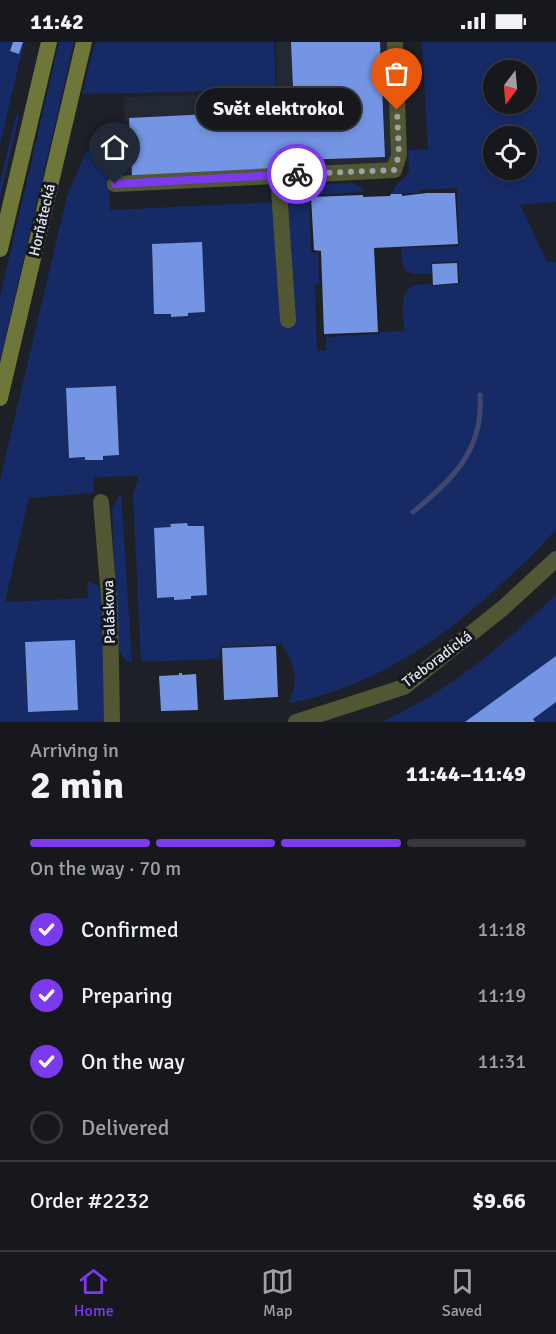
<!DOCTYPE html>
<html lang="en">
<head>
<meta charset="utf-8">
<style>
  :root { --surface:#16181d; --page:#23252a; --text:#f1f3f6; --muted:#9ea0a4; --line:#35373b; --accent:#7c3aed }
  body { margin:0; font-family:Signika,sans-serif; background:var(--page); color:var(--text); height:100vh; display:flex; flex-direction:column; font-size:22px; white-space:nowrap }
  * { box-sizing:border-box; margin:0 }
  p { font-size:20px; color:var(--muted) }
  .icon { flex:none; width:33px; height:33px; fill:none; stroke:currentColor; stroke-width:2; stroke-linecap:round; stroke-linejoin:round }
  .map { position:relative; height:680px; overflow:hidden }
  .sheet { display:flex; flex-direction:column; background:var(--surface); flex:1 }
  .sheet>* { flex:none }
  .needle { width:39px; rotate:196deg }
  .buttons { position:absolute; left:483px; top:18px; display:grid; gap:12px }
  .buttons a { display:grid; place-items:center; width:54px; height:54px; border-radius:50%; background:var(--surface); box-shadow:0 3px 9px #0003,0 0 0 2px var(--line); font-size:30px }
  .pin { position:absolute; display:grid; place-items:center; width:51px; height:51px; color:#fff; margin:-62px -26px; border-radius:50% 50% 50% 0; rotate:-45deg; box-shadow:0 0 6px #0007 }
  .pin .icon { rotate:45deg }
  .courier { position:absolute; display:grid; place-items:center; width:60px; height:60px; margin:-30px; border:4px solid #7c3aed; border-radius:50%; background:#fff; color:#222; box-shadow:0 2px 8px #0007 }
  .bubble { position:absolute; height:42px; border-radius:21px; background:var(--surface); box-shadow:0 3px 9px #0003,0 0 0 2px var(--line); font-size:20px; font-weight:700; line-height:42px; text-align:center }
  .headline em { font-style:normal; font-weight:700 }
  .headline div { display:flex; flex-direction:column-reverse }
  .headline { display:flex; align-items:center; justify-content:space-between; height:102px; padding:0 30px }
  h1 { font-size:39px; font-weight:700; line-height:45px }
  .bar { display:grid; grid-template-columns:repeat(4,1fr); gap:9px 6px; align-content:center; height:72px; padding:0 30px }
  .bar i { height:8px; border-radius:4px; background:var(--line) }
  .bar .selected { background:var(--accent) }
  .bar p { grid-column:span 4 }
  .line { display:flex; align-items:center; gap:15px; padding:0 30px; border-top:2px solid var(--line) }
  .line div { flex:1 }
  ol { padding:0 30px; list-style:none }
  li { display:flex; align-items:center; gap:18px; height:66px }
  li p { margin-inline-start:auto }
  li .icon { padding:6px; border-radius:50%; background:var(--accent); color:#fff; stroke-width:4 }
  li:last-child { color:var(--muted) }
  li i { width:33px; height:33px; border:3px solid var(--line); border-radius:50% }
  .status { display:flex; justify-content:space-between; align-items:center; height:42px; padding:0 30px; background:var(--surface); direction:ltr }
  .status svg { height:16px; fill:currentColor }
  .tab-bar { display:flex; justify-content:space-around; align-items:center; height:84px; border-top:2px solid var(--line); background:var(--surface); font-size:16px; color:var(--muted) }
  .tab-bar a { display:grid; justify-items:center; gap:3px }
  .tab-bar .selected { color:var(--accent) }
  .map>svg:first-child { display:block }
  .built { fill:#222834 }
  .green { fill:#162a66; fill-rule:evenodd }
  .lines { fill:none; stroke-linecap:round; stroke-linejoin:round }
  .stream { stroke:#44476d; stroke-width:5 }
  .building { fill:#7495e4 }
  .minor { stroke:#525733; stroke-width:16 }
  .secondary { stroke:#6e763a; stroke-width:16 }
  .done { stroke:#9da0a6; stroke-width:6; stroke-dasharray:0 10.8 }
  .route { stroke:#7c3aed; stroke-width:8 }
  .labels { text-anchor:middle; dominant-baseline:central; stroke-width:6; stroke-linejoin:round; paint-order:stroke }
  .street-label { font-size:15px; fill:#e2e5ea; stroke:#14171e }
</style>
</head>
<body>
<div class="status"><b>11:42</b><svg viewBox="0 0 49 12"><path d="M0 12V9h3v3zM5 12V6h3v6zM10 12V3h3v9zM15 12V0h3v12zM26 1h20v11H26zM47 4h2v5h-2z"/></svg></div>
<div class="map">
<svg width="556" height="680" viewBox="0 0 556 680">
  <rect width="100%" height="100%" fill="#1d2027"/>
  <path class="built" d="M276,0H394L402,134L126,145L124,55L277,51Z"/>
  <path class="green" d="M0,0H13L10,9L19,12L23,0H24L0,103Z
    M59,0H74L0,319V255Z
    M95,0H274L276,48L82,52Z
    M422,0H556V160L520,163L547,220H556V487C542,504 527,518 511,533C448,593 377,645 289,661C300,633 295,627 282,602L220,605V617L141,620L133,452L139,434L93,435L94,451L29,456L5,560L88,556L87,539L98,543L102,556L107,680H0V438L67,154L87,108L109,115L110,168L277,160L276,144L352,141L361,145L363,150L309,153L311,211H318L319,242L315,243L317,309L326,308V295L380,292V290L404,289C404,274 397,248 416,243C421,242 426,242 431,242L432,244L460,242L458,219L431,220V232C406,233 402,232 401,206L459,204L457,146L420,148L419,151L391,152L395,145L409,130L408,108L428,107ZM494,28H526V62H494ZM494,94H526V128H494ZM168,199L169,202L184,201V198L202,220L206,221H203V236L206,237H203L204,270L188,271V274L172,275L171,272H155L153,239H152L153,238L152,223H149H152V202H168ZM83,342V345L116,344L117,364H120H117L118,380H121L118,381L119,413L69,416L67,367L64,366H67L66,346L82,345ZM187,481L188,484H204L207,553L191,554V557L174,558V555L157,556L155,522L171,485L170,482ZM41,597L42,600L76,634L80,635H77L78,668L46,670L45,673L44,670H28L26,638L23,637H26L25,622L22,621H25V600H41Z
    M16,73L19,74L0,156V141Z
    M121,452L132,620L126,619L118,607L112,466Z
    M556,552V614L465,680H381C448,650 504,603 556,552Z
    M556,660V680H535L533,677Z"/>
  <g class="lines">
    <path class="stream" d="M413,470C452,438 484,408 480,353"/>
  </g>
  <path class="building" d="M13,0H23L19,12L10,9Z
    M291,0H380L385,115L272,119L273,128L132,134L129,76L294,68Z
    M427,151H455L458,202L374,206L378,290L324,292L321,209L314,208L311,155L363,153V155L390,154L391,152H402V154Z
    M202,200L205,270L188,271V274L171,275V272H154L152,202Z
    M457,221L458,241L433,243L432,222Z
    M116,344L119,413L103,414V418H85V415L69,416L66,346Z
    M187,481L188,484H204L207,553L191,554V557L174,558V555L157,556L154,486L171,485L170,482Z
    M75,598L78,668L28,670L25,600Z
    M276,604L278,655L224,658L222,606Z
    M556,614V660L533,677L535,680H465Z
    M179,631H182V633L196,632L198,668L161,669L159,634L179,633Z"/>
  <g class="lines">
    <path class="minor" d="M278,133L288,278
      M115,142L394,128L399,113L395,0
      M101,460L110,568L112,680
      M296,680L404,645L503,566L556,517"/>
    <path class="secondary" d="M0,207L49,0
      M0,356L84,0"/>
  </g>
  <g class="lines">
    <path class="done" d="M297,132L394,128L399,113L397,68"/>
    <path class="route" d="M115,142L297,132"/>
  </g>
  <g class="labels">
    <g class="street-label">
      <text transform="translate(42 178) rotate(-77)">Horňátecká</text>
      <text transform="translate(109 570) rotate(-92)">Paláskova</text>
      <text transform="translate(437 617) rotate(-37)">Třeboradická</text>
    </g>
  </g>
</svg>
<div class="buttons">
<a><svg class="needle" viewBox="-14 -14 28 28"><path d="M0-13l5 13h-10z" fill="#e53935"/><path d="M0 13l5-13h-10z" fill="#9ea0a4"/></svg></a>
<a><svg class="icon" aria-label="locate" viewBox="0 0 24 24"><circle cx="12" cy="12" r="6"/><path d="M12 2v4M12 18v4M2 12h4M18 12h4"/></svg></a>
</div>
<div class="pin" style="left:397px;top:68px;background:#ea580c"><svg class="icon" aria-label="bag" viewBox="0 0 24 24"><path d="M5 8h14l-1 12H6zM9 8a3 3 0 0 1 6 0"/></svg></div>
<div class="pin" style="left:115px;top:142px;background:#1f2937"><svg class="icon" aria-label="home" viewBox="0 0 24 24"><path d="M3 11l9-7 9 7M6 9v11h12V9"/></svg></div>
<div class="courier" style="left:297px;top:132px"><svg class="icon" aria-label="bike" viewBox="0 0 24 24"><circle cx="6" cy="16" r="4"/><circle cx="18" cy="16" r="4"/><path d="M6 16l4-8h5l3 8M10 8l3 8H6M13 5h3"/></svg></div>
<div class="bubble" style="left:196px;top:46px;width:165px">Svět elektrokol</div>
</div>
<section class="sheet">
<div class="headline"><div><h1>2 min</h1><p>Arriving in</p></div><em>11:44–11:49</em></div>
<div class="bar"><i class="selected"></i><i class="selected"></i><i class="selected"></i><i></i><p>On the way · 70 m</p></div>
<ol>
<li><svg class="icon" aria-label="check" viewBox="0 0 24 24"><path d="M5 12l5 5 9-10"/></svg>Confirmed<p>11:18</p></li>
<li><svg class="icon" aria-label="check" viewBox="0 0 24 24"><path d="M5 12l5 5 9-10"/></svg>Preparing<p>11:19</p></li>
<li><svg class="icon" aria-label="check" viewBox="0 0 24 24"><path d="M5 12l5 5 9-10"/></svg>On the way<p>11:31</p></li>
<li><i></i>Delivered</li>
</ol>
<div class="line" style="height:78px"><div>Order #2232</div><b>$9.66</b></div>
</section>
<nav class="tab-bar">
<a class="selected"><svg class="icon" aria-label="home" viewBox="0 0 24 24"><path d="M3 11l9-7 9 7M6 9v11h12V9"/></svg>Home</a>
<a><svg class="icon" aria-label="map" viewBox="0 0 24 24"><path d="M3 6l6-2 6 2 6-2v14l-6 2-6-2-6 2zM9 4v14M15 6v14"/></svg>Map</a>
<a><svg class="icon" aria-label="saved" viewBox="0 0 24 24"><path d="M7 4h10v16l-5-4-5 4z"/></svg>Saved</a>
</nav>
</body>
</html>
